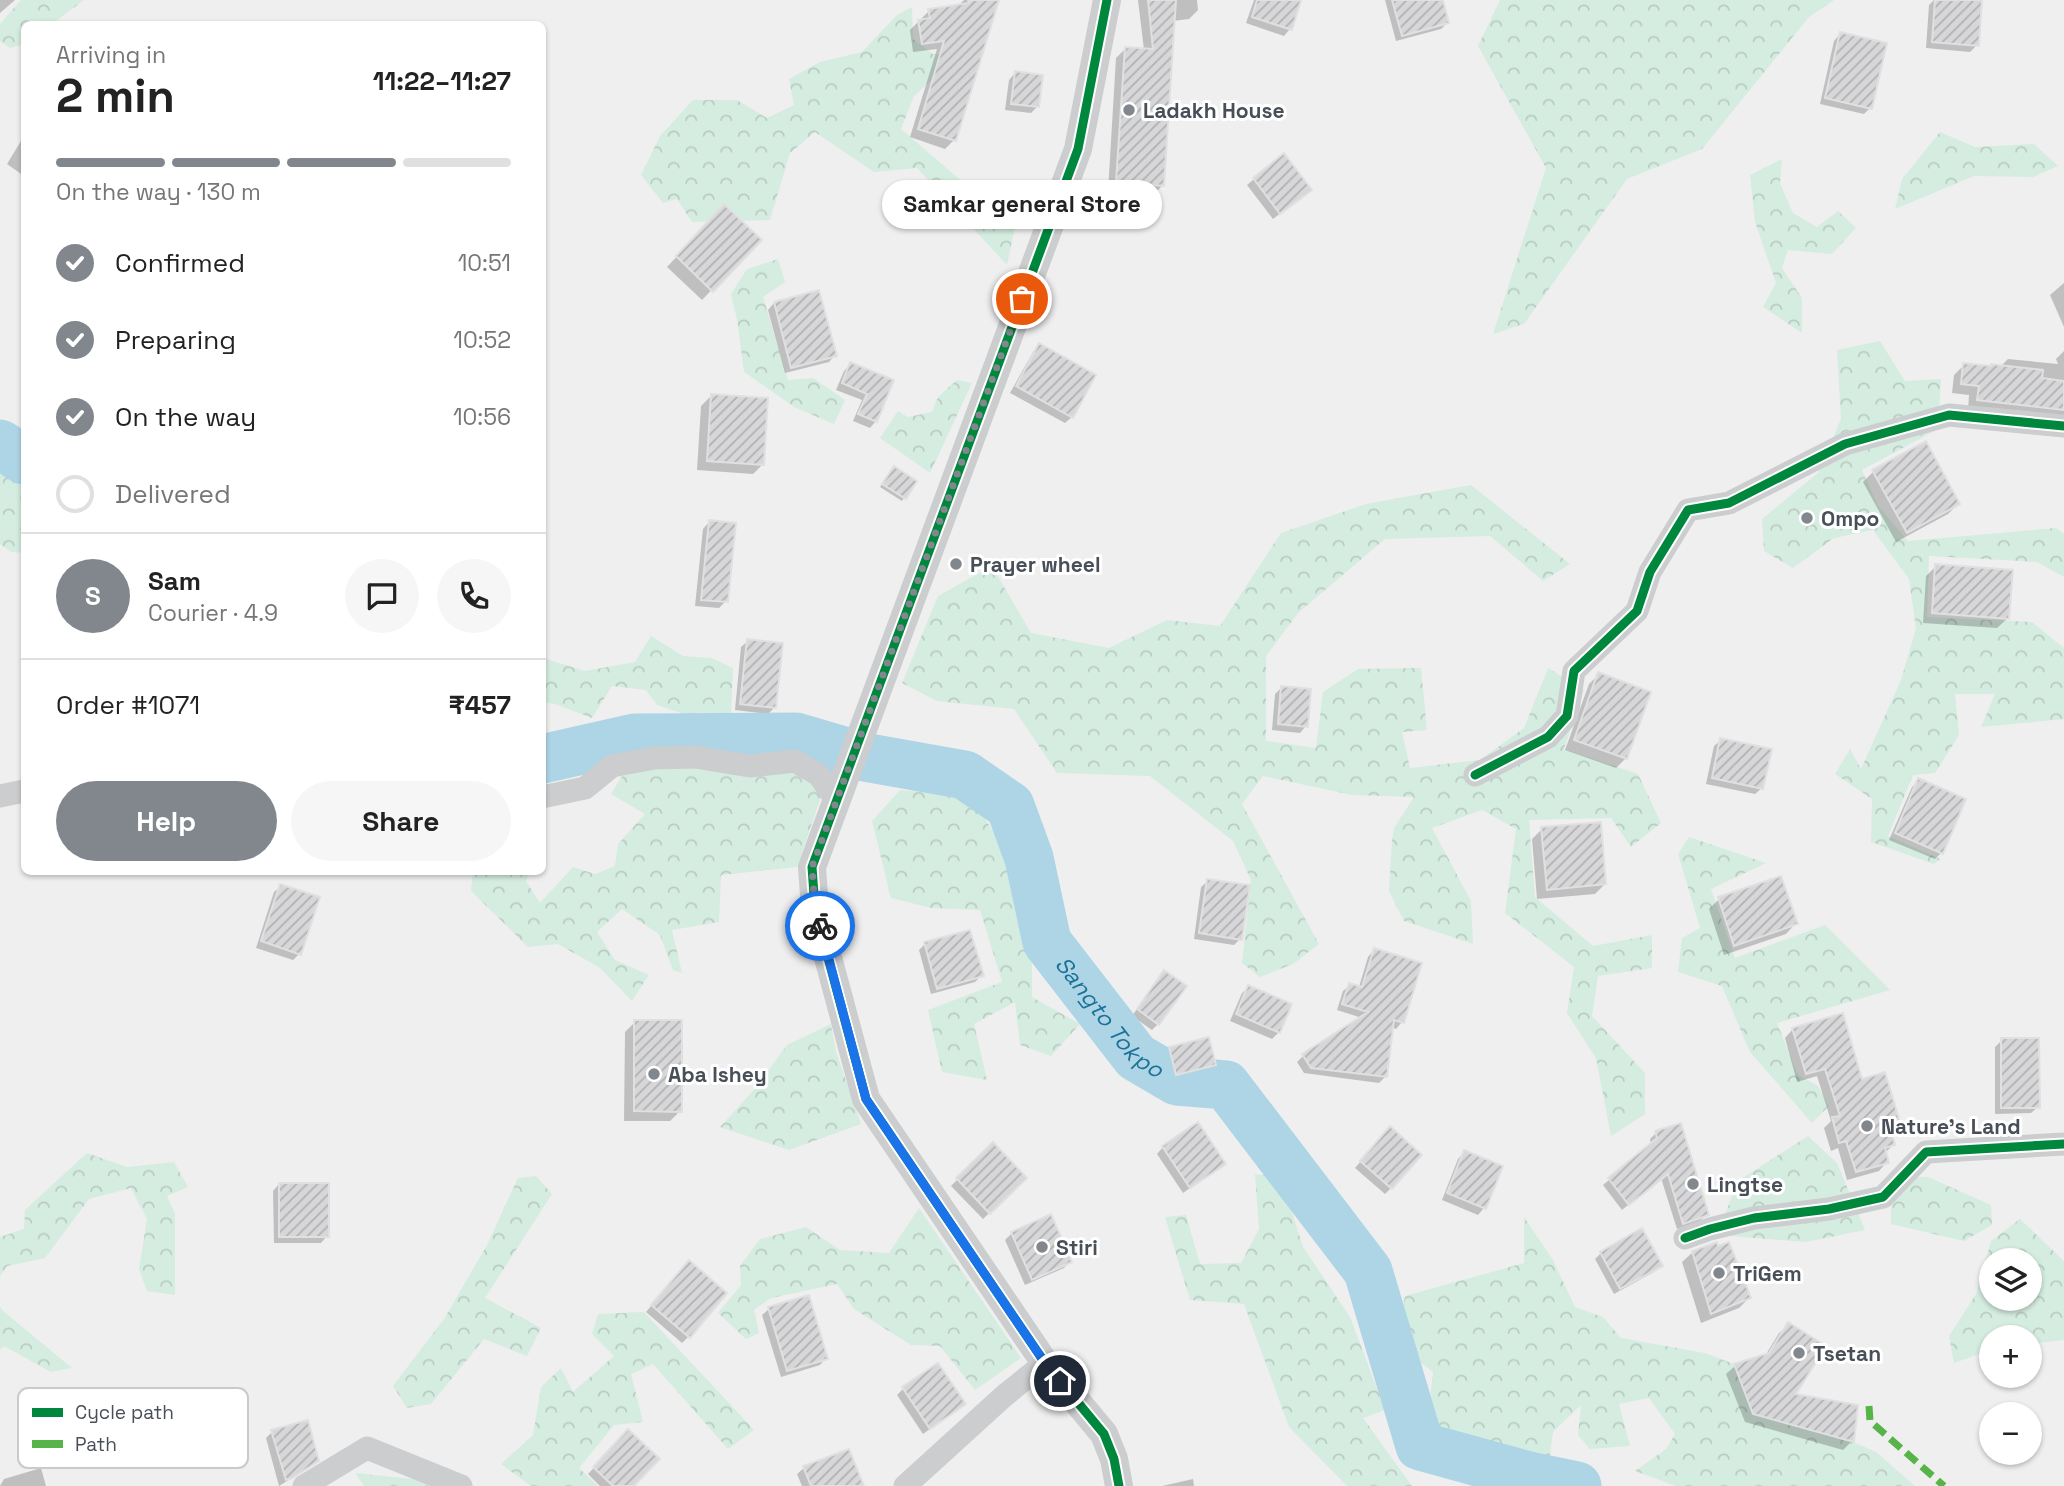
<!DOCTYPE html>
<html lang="en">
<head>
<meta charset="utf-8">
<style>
  :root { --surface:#fff; --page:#f6f6f6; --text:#222; --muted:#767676; --line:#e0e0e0; --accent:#82878e }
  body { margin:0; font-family:"Space Grotesk",sans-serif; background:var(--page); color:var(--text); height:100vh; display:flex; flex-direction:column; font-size:26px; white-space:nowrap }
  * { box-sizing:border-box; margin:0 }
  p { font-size:23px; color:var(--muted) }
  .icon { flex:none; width:38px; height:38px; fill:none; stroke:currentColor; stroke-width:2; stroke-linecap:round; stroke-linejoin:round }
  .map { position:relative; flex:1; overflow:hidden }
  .drawer { position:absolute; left:21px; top:21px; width:525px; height:854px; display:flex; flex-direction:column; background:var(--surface); border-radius:10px; box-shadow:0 2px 5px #0004 }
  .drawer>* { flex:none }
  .fabs { position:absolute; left:1979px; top:1248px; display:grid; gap:14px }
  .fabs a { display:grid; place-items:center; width:63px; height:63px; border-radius:50%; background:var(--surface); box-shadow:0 2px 5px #0004; font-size:35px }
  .pin { position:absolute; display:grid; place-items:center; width:60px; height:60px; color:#fff; margin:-30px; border:4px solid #fff; border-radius:50%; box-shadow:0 2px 7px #0007 }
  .courier { position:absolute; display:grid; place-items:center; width:70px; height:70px; margin:-35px; border:5px solid #1a73e8; border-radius:50%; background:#fff; color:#222; box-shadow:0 2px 9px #0007 }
  .bubble { position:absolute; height:49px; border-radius:24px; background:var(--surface); box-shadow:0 2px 5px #0004; font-size:23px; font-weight:700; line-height:49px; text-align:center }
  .head em { font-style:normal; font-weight:700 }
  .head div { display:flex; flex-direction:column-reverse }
  .head { display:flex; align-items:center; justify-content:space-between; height:119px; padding:0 35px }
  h1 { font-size:46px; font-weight:700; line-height:52px }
  .bar { display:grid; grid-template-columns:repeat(4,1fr); gap:10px 7px; align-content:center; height:84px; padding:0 35px }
  .bar i { height:9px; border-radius:5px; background:var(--line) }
  .bar .on { background:var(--accent) }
  .bar p { grid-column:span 4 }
  .line { display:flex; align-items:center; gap:18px; padding:0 35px; border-top:2px solid var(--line) }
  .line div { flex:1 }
  .round { display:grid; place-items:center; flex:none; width:74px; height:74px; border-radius:37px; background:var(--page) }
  ol { padding:0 35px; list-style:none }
  li { display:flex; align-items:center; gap:21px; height:77px }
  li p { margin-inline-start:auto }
  li .icon { padding:7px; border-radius:50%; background:var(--accent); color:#fff; stroke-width:4 }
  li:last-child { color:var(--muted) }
  li i { width:38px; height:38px; border:4px solid var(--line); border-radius:50% }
  .button { display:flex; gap:14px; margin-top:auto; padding:14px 35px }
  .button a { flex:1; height:80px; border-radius:42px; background:var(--accent); color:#fff; font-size:28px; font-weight:700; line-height:80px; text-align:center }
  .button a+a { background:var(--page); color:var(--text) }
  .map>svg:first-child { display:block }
  .forest { fill:url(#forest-crowns); fill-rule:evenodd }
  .shadow { fill:#0003 }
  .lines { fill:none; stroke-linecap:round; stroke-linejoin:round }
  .river { stroke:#aed5e6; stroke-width:49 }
  .building { fill:url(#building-hatch); stroke:#e0e0e1; stroke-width:2 }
  .minor { stroke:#cbcdcf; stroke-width:23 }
  .tertiary { stroke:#cbcdcf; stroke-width:28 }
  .quiet { stroke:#57b448; stroke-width:7; stroke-dasharray:14 7; stroke-linecap:butt }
  .cycleway-casing { stroke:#fff; stroke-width:13 }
  .cycleway { stroke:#00873e; stroke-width:9 }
  .done { stroke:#82878e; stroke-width:7; stroke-dasharray:0 12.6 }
  .route { stroke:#1a73e8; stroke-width:9 }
  .poi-dot { fill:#82878e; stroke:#fff; stroke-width:2.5 }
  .labels { text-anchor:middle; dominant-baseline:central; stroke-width:6; stroke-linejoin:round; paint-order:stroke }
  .poi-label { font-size:21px; font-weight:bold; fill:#484f59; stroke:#fff; text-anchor:start }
  .water-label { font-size:23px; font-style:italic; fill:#1b7399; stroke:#fff }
  .key { fill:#fff; stroke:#c8cacd; stroke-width:2 }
  .key-label { font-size:19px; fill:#484f59 }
</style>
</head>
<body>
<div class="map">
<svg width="2064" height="1486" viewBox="0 0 2064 1486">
  <defs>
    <pattern id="forest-crowns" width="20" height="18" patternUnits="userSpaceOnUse" patternTransform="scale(1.75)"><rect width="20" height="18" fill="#d5ece0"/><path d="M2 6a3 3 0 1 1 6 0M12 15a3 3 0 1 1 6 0" fill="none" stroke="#b8ccc2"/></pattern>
    <pattern id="building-hatch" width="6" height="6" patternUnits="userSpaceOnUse" patternTransform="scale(1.75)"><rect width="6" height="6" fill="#d7d7d9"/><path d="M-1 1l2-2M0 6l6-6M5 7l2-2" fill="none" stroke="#b0b1b3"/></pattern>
  </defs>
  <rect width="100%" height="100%" fill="#efefef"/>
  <path class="forest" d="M21,0H84L52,24H24V44L10,48L0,41V24Z
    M1500,0H1834L1809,17L1702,149L1627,179L1524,324L1493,334L1546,168L1478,46Z
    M912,7L913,39L933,54L968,56L940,72L914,96L901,129L1015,227L1007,265L917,168L874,172L815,132L790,153L770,220L692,222L677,199L663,203L641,175L660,136L693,100H737L767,118L794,105L789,79L820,62L862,52L897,15Z
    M1940,132L1975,147L2034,144L2058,166L2033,177L1974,176L1895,209L1902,179Z
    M1782,159L1780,183L1793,213L1817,227L1838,211L1856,228L1832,254L1788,250L1782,268L1802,298V333L1763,307L1776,283L1755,222L1750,175Z
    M778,259L785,282L763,297L788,380L813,378L845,400L834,424L796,408L744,372L737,319L731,294L747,269Z
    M1880,341L1905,381L1941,379L1938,429L1862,470L1878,506L1908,541L2056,528L2064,534V577L2037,562L1929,556L1927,617L2032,622L2064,648V719L1981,727L1995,694H1955L1959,735L1935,773L1913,775L1888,836L1940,859L1934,864L1871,842L1872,799L1835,774L1850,749L1861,769L1901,680L1916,628L1909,579L1873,530L1834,538L1793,568L1764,551L1762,519L1818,473L1841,419L1837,350Z
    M957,380L972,383L930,473L880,438L898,411L908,417L932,412L938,397Z
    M0,471L24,487V553L11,552L0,544Z
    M1471,485L1570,564L1543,581L1490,536L1385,539L1298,613L1266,656V741L1316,748L1323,692L1358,669L1421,668L1427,730L1402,732L1410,768L1480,760L1524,728L1548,668L1584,690L1564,749L1638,774L1661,823L1631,847L1611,818L1529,820L1535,897L1593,946L1652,935V968L1598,976L1592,1016L1645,1073V1114L1611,1136L1596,1058L1567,1013L1574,967L1505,913L1516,829L1482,810L1432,828L1471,901L1473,944L1404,921L1389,891L1392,840L1394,828L1414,797L1352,795L1263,776L1242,804L1319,944L1293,964L1260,977L1242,963L1251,880L1233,841L1150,776L1057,773L1014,709L937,701L902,683L938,596L992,566L1031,633L1109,648L1167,620L1220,626L1281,533L1366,504Z
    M651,636L683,656L711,658L733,668L731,716L693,717L657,705L646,690L612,686L592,718L555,704L543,702V658L585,671L635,662Z
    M817,763L822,794L797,867L721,875L719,922L672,930L682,973L673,970L660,935L622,909L597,932L615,960L649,975L632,1001L600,968L558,944L528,947L471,891L473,872H530L526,881L540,903L573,867L595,874L615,866L618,844L645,814L611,794L622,776L664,766L740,773Z
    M900,790L971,796L1010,859L1032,912V997L1080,1024L1051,1056L1020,1045L1015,1002L974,1024L987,1080L942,1072L928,1010L1002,982L980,910L931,908L891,898L872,821Z
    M1689,837L1766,863L1711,889L1735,958L1825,925L1890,990L1777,1023L1798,1075L1818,1086L1829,1106L1812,1123L1750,1052L1722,986L1678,972L1682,938L1700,928L1678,854Z
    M831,1024L836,1052L861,1124L789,1150L720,1127L753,1091L787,1045Z
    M1808,1136L1837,1163L1865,1230L1806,1242L1717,1235L1738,1181Z
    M87,1153L127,1167L174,1162L188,1187L167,1196L175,1214V1295L147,1291L139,1269L147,1219L131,1188L89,1199L45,1258L7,1266L0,1276V1237L24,1229L25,1210Z
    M1255,1174L1281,1178L1303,1247L1350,1317L1385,1410L1363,1418L1412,1486H1347L1289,1427L1244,1304L1190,1300L1165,1217L1186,1215L1200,1264L1241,1263L1259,1229Z
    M536,1176L552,1194L485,1298L541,1328L527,1356L484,1339L431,1404L407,1408L393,1386L444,1319L487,1245L518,1178Z
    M1891,1177H1928L1991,1205L1992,1225L1964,1241L1891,1224Z
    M919,1208L1021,1358L975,1390L940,1346L911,1345L854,1309L837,1284L771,1298L754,1310L759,1333L746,1339L718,1313L741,1285L740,1266L760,1239L806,1227L840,1250L889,1253Z
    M1524,1217L1553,1260L1575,1307L1603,1317L1621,1338L1705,1353L1734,1364L1753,1414L1853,1442L1876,1452L1915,1486H1676L1635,1471L1666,1449L1675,1434L1649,1398L1619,1404L1630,1446L1590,1449L1578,1435L1581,1405L1553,1432L1549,1462L1465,1448L1427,1427L1433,1372L1395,1343L1405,1296L1524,1263Z
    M2020,1219L2064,1261V1340L2030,1344V1337H1992L1991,1350L1954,1363L1949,1336L1976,1294L1991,1241ZM1992,1260H2030V1298H1992Z
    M0,1306L2,1310L72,1368L51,1372L4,1346L0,1350Z
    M644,1312L754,1430L728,1449L653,1364L631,1374L643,1422L614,1425L579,1468L598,1486H531L501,1464L533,1435L541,1387L561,1368L573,1392L614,1356L592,1334L598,1314Z
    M355,1473L421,1480L429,1486H364Z"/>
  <path class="shadow" d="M0,0H15L0,13Z
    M964,0H994L954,140L945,149L910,137L937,49L913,52L910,30L929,11L959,5Z
    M1138,0H1197L1198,10L1189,19L1173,21L1163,185L1154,194L1108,191L1116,58L1125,49L1144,50Z
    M1254,0H1299L1290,29L1284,36L1246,23Z
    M1385,0H1441L1447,23L1441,29L1396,41Z
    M1934,0H1953L1977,45L1970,52L1926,48L1929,5Z
    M1840,34L1870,108L1864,114L1820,104L1834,41Z
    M1015,73L1037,107L1031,113L1005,110L1009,80Z
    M24,136V176L7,164Z
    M1254,179L1303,196L1273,219L1247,185Z
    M714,217L759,240L702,300L667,267Z
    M2064,283V327L2050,295Z
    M774,303L835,355L829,362L785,373L768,310Z
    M1039,345L1072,417L1065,423L1010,393L1033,352Z
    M2064,351V420L1968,410L1969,395L1952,393L1954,375L1964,365L2000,367L2008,359L2058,364L2056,359Z
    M851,364L892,381L876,421L870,428L853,421L862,400L836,390L844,371Z
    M711,396L763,464L753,474L697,470L701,406Z
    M891,471L915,482L902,501L880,487Z
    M1873,472L1958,504L1948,514L1896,542L1863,482Z
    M709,522L726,601L719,608L695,606L703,529Z
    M1936,566L2008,618L1997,628L1923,623L1926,576Z
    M748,641L775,707L768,714L735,710L741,647Z
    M1599,674L1626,758L1616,768L1565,750L1589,684Z
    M1281,688L1306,726L1300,733L1272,730L1275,694Z
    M1721,740L1762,788L1755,794L1706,784L1714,746Z
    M1918,781L1941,853L1935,859L1889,840L1912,787Z
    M1542,829L1605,884L1595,894L1537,899L1532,839Z
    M1208,881L1240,939L1234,945L1194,939L1201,887Z
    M281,886L299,954L293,960L256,948L274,892Z
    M1719,899L1796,923L1786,934L1724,955L1709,909Z
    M925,944L982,975L975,982L931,994L919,950Z
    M1374,950L1402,1022L1396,1029L1391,1027L1385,1077L1379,1083L1304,1073L1297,1062L1303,1056L1362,1018L1337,1010L1343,991L1350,985L1359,987L1368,957Z
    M1158,979V1024L1152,1030L1132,1016Z
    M1249,987L1279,1032L1272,1039L1230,1021L1242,993Z
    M635,1022L680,1111L670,1121H624L625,1032Z
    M1793,1029L1861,1081L1898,1121L1889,1130L1893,1145L1885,1153L1887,1162L1879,1171L1847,1180L1838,1148L1831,1151L1824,1128L1831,1121L1817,1076L1797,1082L1785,1038Z
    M2002,1040L2038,1107L2031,1113L1995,1114V1047Z
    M1170,1048L1214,1065L1208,1071L1170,1080L1164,1055Z
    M1656,1133L1707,1214L1700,1221L1677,1229L1661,1178L1622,1210L1603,1185L1651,1145L1650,1139Z
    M1383,1135L1391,1188L1385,1194L1355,1168Z
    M993,1144L1025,1178L983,1219L951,1186Z
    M1163,1147L1224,1164L1183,1193L1157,1154Z
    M1464,1152L1484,1208L1478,1215L1442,1200L1458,1159Z
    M279,1184L327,1236L321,1243H274L273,1191Z
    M1012,1233L1070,1261L1064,1268L1025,1285L1005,1240Z
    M1693,1252L1749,1298L1739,1308L1701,1323L1682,1262Z
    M1601,1253L1661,1266L1654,1272L1614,1294L1595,1259Z
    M682,1269L689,1336L682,1343L646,1312Z
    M808,1297L826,1358L820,1365L781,1377L762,1315L769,1309Z
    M1788,1325L1793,1395L1852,1441L1843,1450L1745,1422L1726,1374L1735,1366L1765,1356L1779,1333Z
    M903,1389L964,1404L923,1434L897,1395Z
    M272,1432L317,1460L310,1467L279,1486L266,1438Z
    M628,1432L632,1486H600L588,1474Z
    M41,1468L46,1486H0L4,1479Z
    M804,1468L862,1486H802L797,1474Z
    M1193,1479L1194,1486H1162Z"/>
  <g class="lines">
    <g class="river">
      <path d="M0,444L24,460"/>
      <path id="s1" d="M542,759L635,738L796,737L864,757L965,775L1010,806L1029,858L1047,942L1136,1057L1177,1081L1226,1085L1368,1271L1420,1446L1529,1476L1577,1486"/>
    </g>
  </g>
  <path class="building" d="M968,0H999L956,141L918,129L944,41L922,44L918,20L930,18L928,9L969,3Z
    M1148,0H1176L1164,186L1116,182L1125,47L1153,49Z
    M1257,0H1301L1292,30L1252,17Z
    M1392,0H1443L1449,23L1402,36Z
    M1935,0H1982L1979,46L1932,42Z
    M1840,32L1887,43L1872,109L1825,98Z
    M1015,71L1043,75L1039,107L1011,104Z
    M1284,153L1312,190L1280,214L1253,178Z
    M724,204L762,240L713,292L676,256Z
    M819,290L837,356L791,368L774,302Z
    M1039,343L1096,375L1073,418L1016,386Z
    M850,362L894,380L877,422L858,414L867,394L842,383Z
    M1963,363L1991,366V364L2043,370L2042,378L2064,381V410L1977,400L1979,386L1961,384Z
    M711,394L768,398L764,465L707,461Z
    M1926,441L1960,504L1907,533L1872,470Z
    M894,466L917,481L906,499L882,484Z
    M709,520L736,523L728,602L701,600Z
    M1935,564L2013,570L2009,619L1932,613Z
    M747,639L783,643L776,708L740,704Z
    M1598,672L1651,692L1627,759L1574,740Z
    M1281,686L1311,689L1308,727L1278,724Z
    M1720,738L1772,749L1763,789L1712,778Z
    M1918,778L1966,799L1943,854L1895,833Z
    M1601,822L1606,884L1547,890L1541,827Z
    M1781,876L1798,924L1734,946L1718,897Z
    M1207,879L1250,885L1242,940L1199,933Z
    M280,884L320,897L301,955L261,941Z
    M970,930L984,976L937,989L924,942Z
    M1374,948L1422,963L1404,1023L1394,1020L1387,1077L1311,1068L1302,1054L1368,1012L1342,1004L1349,983L1362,987Z
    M1164,970L1187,986L1159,1025L1137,1009Z
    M1248,985L1292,1004L1280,1033L1236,1014Z
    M1843,1013L1862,1079L1885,1072L1900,1122L1890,1125L1895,1145L1885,1148L1889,1163L1856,1172L1846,1141L1839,1143L1832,1117L1840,1116L1825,1069L1806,1074L1792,1028Z
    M634,1020H682V1112L634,1111Z
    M1209,1037L1216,1065L1176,1075L1169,1047Z
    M2001,1038H2039L2040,1108H2001Z
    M1198,1122L1226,1164L1190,1188L1162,1146Z
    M1681,1123L1709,1215L1683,1224L1668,1174L1629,1205L1608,1178L1657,1138L1655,1131Z
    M1390,1126L1422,1155L1392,1189L1360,1161Z
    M993,1142L1027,1178L990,1214L956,1178Z
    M1464,1150L1503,1166L1486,1209L1447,1193Z
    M279,1183H329V1237H279Z
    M1051,1214L1072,1262L1032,1280L1011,1232Z
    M1642,1228L1663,1266L1620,1289L1600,1252Z
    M1717,1242L1718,1246L1729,1242L1751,1298L1711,1314L1692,1251Z
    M689,1260L727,1293L690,1338L651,1305Z
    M809,1295L828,1359L787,1371L768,1307Z
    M1788,1322L1826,1346L1796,1394L1858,1405L1854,1442L1753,1414L1734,1364L1769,1353Z
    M938,1363L966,1404L930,1429L902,1387Z
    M308,1420L319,1461L292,1478L286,1480L271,1430Z
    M628,1429L660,1459L634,1486H613L593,1467Z
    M849,1449L864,1486H811L803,1466Z"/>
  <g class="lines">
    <path class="minor" d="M1475,775L1548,737L1567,716L1574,671L1637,611L1650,572L1688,510L1729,503L1845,444L1949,415L2064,426
      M0,796L24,791
      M542,797L585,788L612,766L654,758L695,757L750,766L795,761L819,775L836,800
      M1685,1238L1710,1229L1754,1218L1829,1209L1883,1197L1926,1152L2064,1144
      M304,1486L367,1448L461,1486
      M905,1486L1004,1396L1045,1363"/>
    <path class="tertiary" d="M1107,0L1078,149L812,867L815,909L866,1099L1045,1363L1104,1434L1114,1459L1119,1486"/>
    <path class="quiet" d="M1869,1406L1870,1421L1944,1486"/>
    <g class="cycleway-casing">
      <path id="cycleway" d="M1107,0L1078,149L812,867L815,909L866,1099L1045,1363L1104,1434L1114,1459L1119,1486
        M1475,775L1548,737L1567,716L1574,671L1637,611L1650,572L1688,510L1729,503L1845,444L1949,415L2064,426
        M1685,1238L1710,1229L1754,1218L1829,1209L1883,1197L1926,1152L2064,1144"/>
    </g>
    <use href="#cycleway" class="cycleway"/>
  </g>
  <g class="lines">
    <path class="done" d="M820,926L815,909L812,867L1022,299"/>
    <path class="route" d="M820,926L866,1099L1045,1363L1060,1381"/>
  </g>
  <g class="poi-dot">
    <circle cx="1129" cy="110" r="7"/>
    <circle cx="1807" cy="518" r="7"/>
    <circle cx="956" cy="564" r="7"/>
    <circle cx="654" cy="1074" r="7"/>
    <circle cx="1867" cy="1126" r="7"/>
    <circle cx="1693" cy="1184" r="7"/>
    <circle cx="1042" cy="1247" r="7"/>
    <circle cx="1719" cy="1273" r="7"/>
    <circle cx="1799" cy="1353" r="7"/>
  </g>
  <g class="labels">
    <g class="poi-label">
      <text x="1143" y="110">Ladakh House</text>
      <text x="1821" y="518">Ompo</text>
      <text x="970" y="564">Prayer wheel</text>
      <text x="668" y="1074">Aba Ishey</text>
      <text x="1881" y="1126">Nature's Land</text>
      <text x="1707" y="1184">Lingtse</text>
      <text x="1056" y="1247">Stiri</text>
      <text x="1733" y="1273">TriGem</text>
      <text x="1813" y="1353">Tsetan</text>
    </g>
    <g class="water-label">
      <text stroke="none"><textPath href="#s1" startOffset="724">Sangto Tokpo</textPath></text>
    </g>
  </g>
  <rect x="18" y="1388" width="230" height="80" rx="10" class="key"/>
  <rect x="32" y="1408" width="31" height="9" fill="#00873e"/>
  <rect x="32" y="1440" width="31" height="8" fill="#57b448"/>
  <g class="key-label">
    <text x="75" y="1419">Cycle path</text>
    <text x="75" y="1451">Path</text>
  </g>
</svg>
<div class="fabs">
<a><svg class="icon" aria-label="layers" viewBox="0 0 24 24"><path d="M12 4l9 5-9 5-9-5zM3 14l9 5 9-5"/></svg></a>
<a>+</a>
<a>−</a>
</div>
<div class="pin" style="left:1022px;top:299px;background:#ea580c"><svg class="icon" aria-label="bag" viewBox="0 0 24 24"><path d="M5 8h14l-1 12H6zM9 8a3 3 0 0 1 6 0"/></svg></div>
<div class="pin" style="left:1060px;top:1381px;background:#1f2937"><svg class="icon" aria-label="home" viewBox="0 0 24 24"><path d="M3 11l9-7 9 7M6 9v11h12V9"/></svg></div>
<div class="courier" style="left:820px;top:926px"><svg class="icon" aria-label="bike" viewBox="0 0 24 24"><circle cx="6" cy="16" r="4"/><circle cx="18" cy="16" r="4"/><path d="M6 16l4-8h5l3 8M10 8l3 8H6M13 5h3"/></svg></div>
<div class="bubble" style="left:882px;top:180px;width:280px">Samkar general Store</div>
<section class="drawer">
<div class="head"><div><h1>2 min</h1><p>Arriving in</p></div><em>11:22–11:27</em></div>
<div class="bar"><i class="on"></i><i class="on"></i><i class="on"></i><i></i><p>On the way · 130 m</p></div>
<ol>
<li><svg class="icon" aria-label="check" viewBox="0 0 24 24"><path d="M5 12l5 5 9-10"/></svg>Confirmed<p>10:51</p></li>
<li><svg class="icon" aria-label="check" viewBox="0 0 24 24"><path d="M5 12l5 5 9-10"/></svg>Preparing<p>10:52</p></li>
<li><svg class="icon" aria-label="check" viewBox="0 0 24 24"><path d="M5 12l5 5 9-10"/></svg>On the way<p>10:56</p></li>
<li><i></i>Delivered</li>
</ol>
<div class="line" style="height:126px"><b class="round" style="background:var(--accent);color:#fff">S</b><div><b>Sam</b><p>Courier · 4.9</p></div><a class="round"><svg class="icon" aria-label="chat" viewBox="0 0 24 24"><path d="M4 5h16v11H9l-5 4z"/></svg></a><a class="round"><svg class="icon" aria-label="phone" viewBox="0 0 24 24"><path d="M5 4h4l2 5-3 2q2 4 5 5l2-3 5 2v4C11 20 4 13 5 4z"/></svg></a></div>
<div class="line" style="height:91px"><div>Order #1071</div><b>₹457</b></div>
<div class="button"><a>Help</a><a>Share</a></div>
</section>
</div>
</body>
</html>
